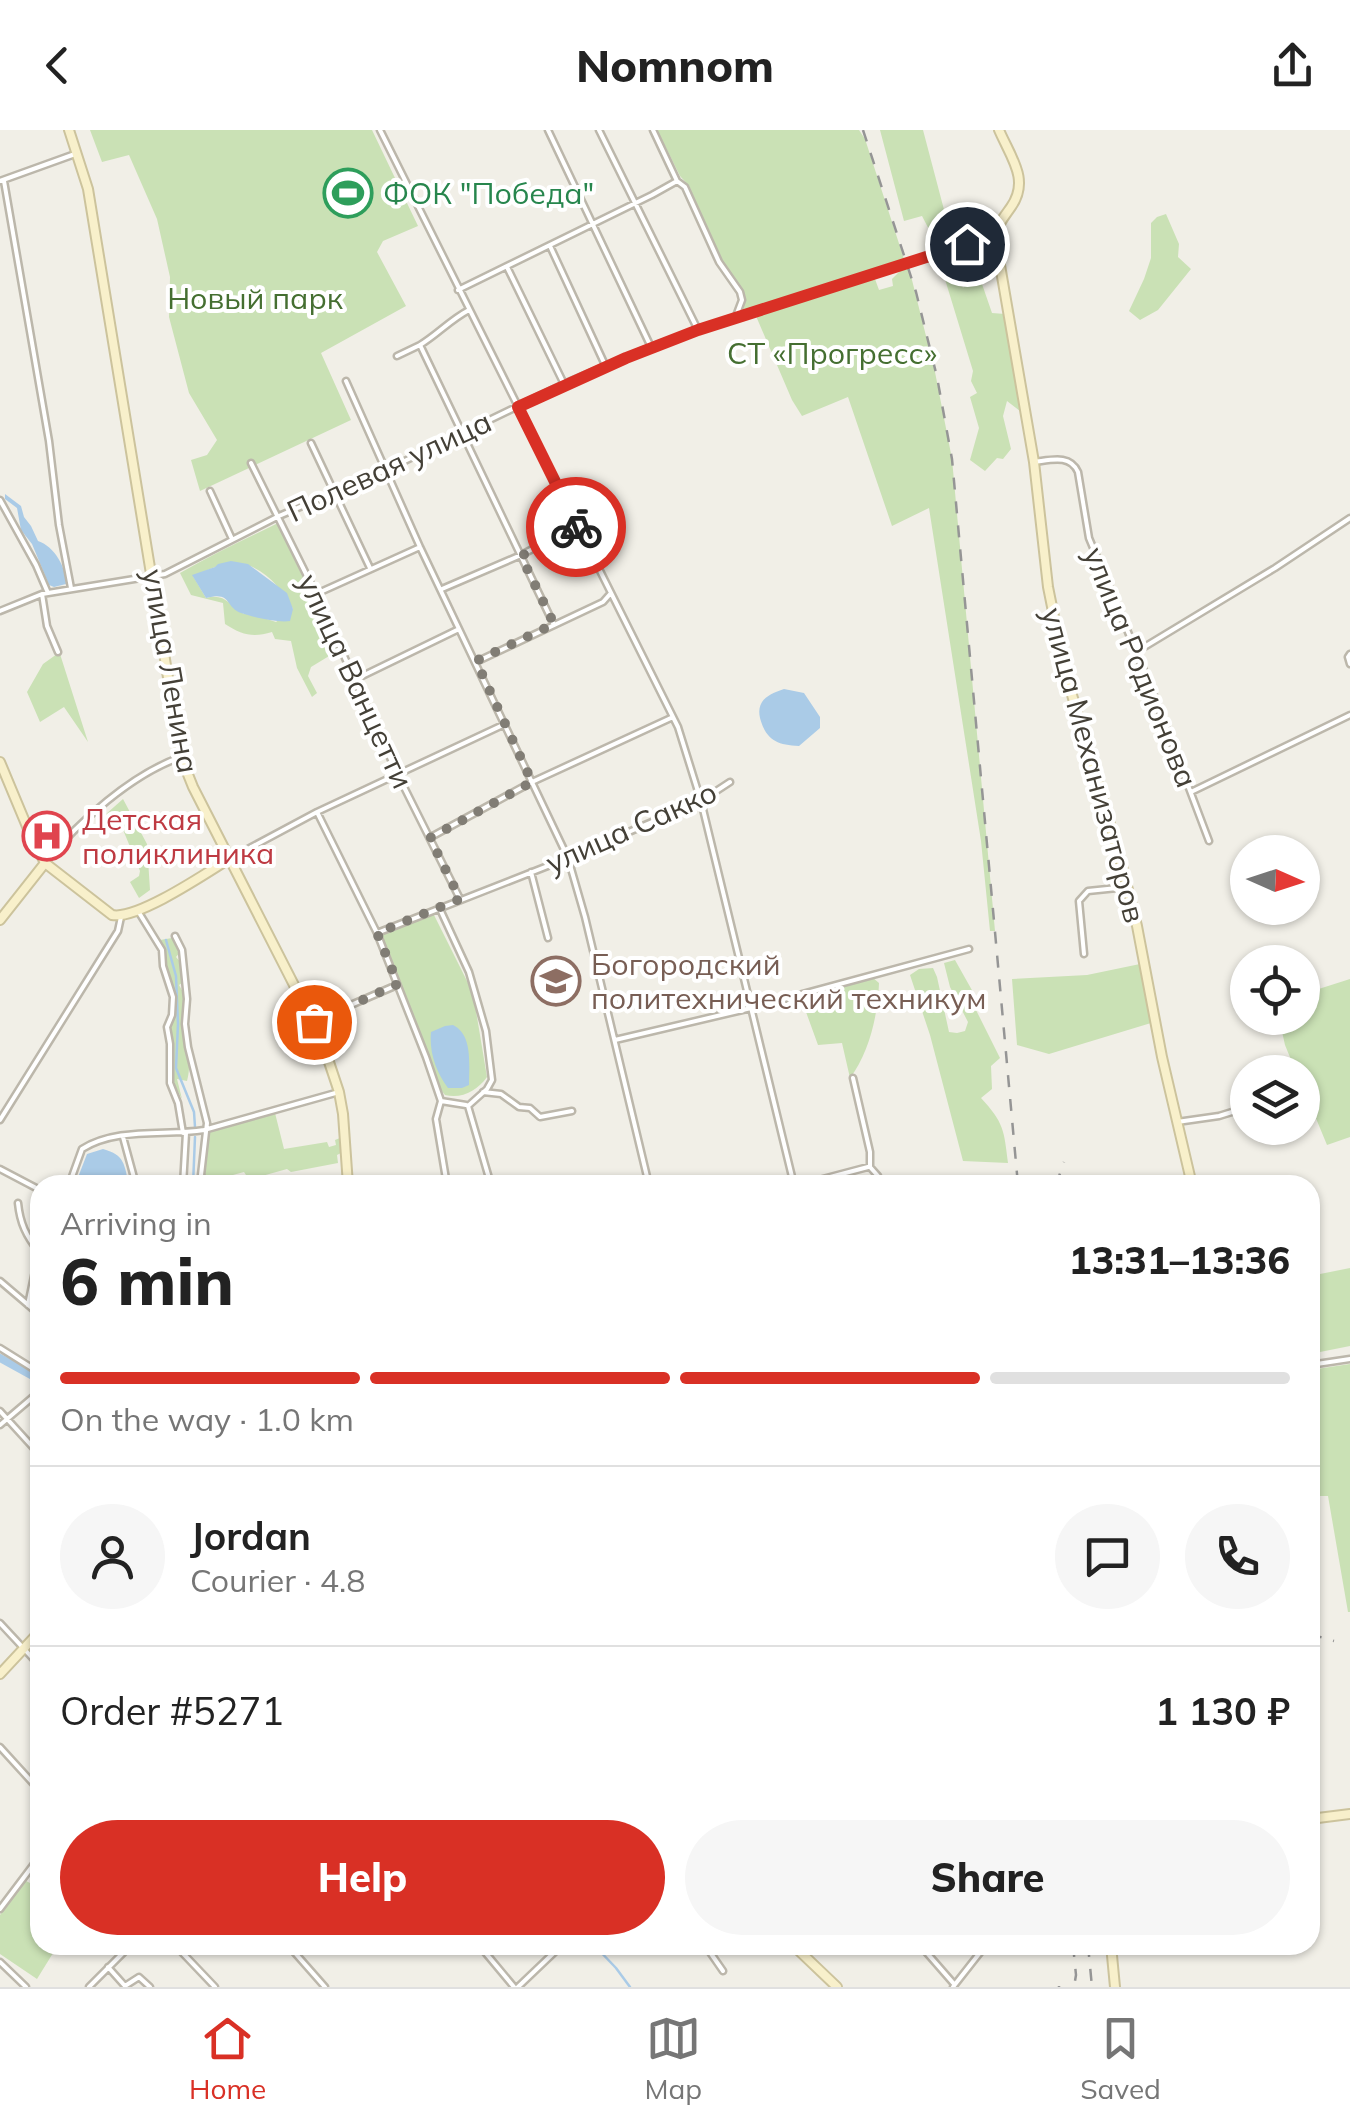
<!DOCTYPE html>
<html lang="en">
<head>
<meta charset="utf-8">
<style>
  :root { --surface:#fff; --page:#f6f6f6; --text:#222; --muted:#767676; --line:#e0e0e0; --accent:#d93025 }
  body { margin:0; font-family:Mulish,sans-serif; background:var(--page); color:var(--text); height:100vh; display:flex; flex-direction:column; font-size:38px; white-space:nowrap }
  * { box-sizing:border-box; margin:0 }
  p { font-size:32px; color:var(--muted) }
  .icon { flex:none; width:55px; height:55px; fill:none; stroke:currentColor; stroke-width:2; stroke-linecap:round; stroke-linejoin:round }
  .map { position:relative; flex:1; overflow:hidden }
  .drawer { position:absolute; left:30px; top:1045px; width:1290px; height:780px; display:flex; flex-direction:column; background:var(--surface); border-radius:30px; box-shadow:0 2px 8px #0004 }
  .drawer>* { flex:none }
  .needle { width:65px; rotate:93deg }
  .fabs { position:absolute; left:1230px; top:705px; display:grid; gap:20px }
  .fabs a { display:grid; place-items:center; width:90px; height:90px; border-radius:50%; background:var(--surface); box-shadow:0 2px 8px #0004; font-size:50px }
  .pin { position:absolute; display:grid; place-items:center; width:85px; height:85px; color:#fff; margin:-42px; border:5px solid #fff; border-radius:50%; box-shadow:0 2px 10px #0007 }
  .courier { position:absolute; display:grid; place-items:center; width:100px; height:100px; margin:-50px; border:8px solid #d93025; border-radius:50%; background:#fff; color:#222; box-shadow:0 2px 12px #0007 }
  .head em { font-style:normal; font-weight:800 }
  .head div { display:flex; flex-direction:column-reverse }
  .head { display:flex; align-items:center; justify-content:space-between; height:170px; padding:0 30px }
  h1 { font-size:65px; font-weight:800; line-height:75px }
  .bar { display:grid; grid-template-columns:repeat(4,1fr); gap:15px 10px; align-content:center; height:120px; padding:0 30px }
  .bar i { height:12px; border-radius:8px; background:var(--line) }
  .bar .on { background:var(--accent) }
  .bar p { grid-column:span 4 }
  .line { display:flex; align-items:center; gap:25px; padding:0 30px; border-top:2px solid var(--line) }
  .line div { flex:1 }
  .round { display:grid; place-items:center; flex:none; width:105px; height:105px; border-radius:52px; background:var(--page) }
  .cta { display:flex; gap:20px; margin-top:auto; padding:20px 30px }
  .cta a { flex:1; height:115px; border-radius:60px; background:var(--accent); color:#fff; font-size:40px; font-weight:800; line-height:115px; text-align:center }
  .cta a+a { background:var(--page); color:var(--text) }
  header { display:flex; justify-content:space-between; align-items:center; height:130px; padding:0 30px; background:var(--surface); font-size:45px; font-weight:800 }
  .tabs { display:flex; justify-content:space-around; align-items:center; height:140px; border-top:2px solid var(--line); background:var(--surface); font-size:28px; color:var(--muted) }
  .tabs a { display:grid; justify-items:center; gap:5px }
  .tabs .on { color:var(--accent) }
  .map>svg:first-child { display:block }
  .green { fill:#cae1b5; fill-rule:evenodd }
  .water { fill:#aacbe7 }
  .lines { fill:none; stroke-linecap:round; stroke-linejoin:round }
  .stream { stroke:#aacbe7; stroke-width:2.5 }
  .river { stroke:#aacbe7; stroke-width:8 }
  .street-casing { stroke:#bcb7ab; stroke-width:9 }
  .secondary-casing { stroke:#ccc39c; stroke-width:12 }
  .street { stroke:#fff; stroke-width:4 }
  .secondary { stroke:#f8f0cb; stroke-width:8 }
  .rail { stroke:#959595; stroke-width:2.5; stroke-dasharray:12 12; stroke-linecap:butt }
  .done { stroke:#817d75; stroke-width:10; stroke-dasharray:0 18 }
  .route { stroke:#d93025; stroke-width:12 }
  .labels { text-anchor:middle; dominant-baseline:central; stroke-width:8; stroke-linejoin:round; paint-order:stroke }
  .leisure-label { font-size:30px; fill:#27864d; stroke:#fff; text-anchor:start }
  .park-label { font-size:30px; fill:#456f31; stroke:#fff }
  .street-label { font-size:30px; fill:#444037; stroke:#fff }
  .health-label { font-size:30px; fill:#be3a42; stroke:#fff; text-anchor:start }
  .education-label { font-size:30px; fill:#785e54; stroke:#fff; text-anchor:start }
</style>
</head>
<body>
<header><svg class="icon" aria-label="back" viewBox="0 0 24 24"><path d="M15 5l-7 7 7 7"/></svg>Nomnom<svg class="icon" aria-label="share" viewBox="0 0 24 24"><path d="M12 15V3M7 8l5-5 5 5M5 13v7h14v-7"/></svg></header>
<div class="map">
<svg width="1350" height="1857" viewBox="0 0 1350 1857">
  <rect width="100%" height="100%" fill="#f1efe7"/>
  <path class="green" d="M90,0H372L418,96L383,111L377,122L406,176L321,223L351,290L200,361L191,330L207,325L217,310L189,263L169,187L170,147L157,89L129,25L102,32Z
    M657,0H859L865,9L905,132L740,182L743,165L722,131L689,56L680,46Z
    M880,0H923L952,110L942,114L933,107L922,86L904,91Z
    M1166,84L1179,114L1178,127L1191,139L1158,180L1140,190L1129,181L1144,149L1151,128V93L1157,87Z
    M909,138L935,242L952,329L995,801H990L981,711L929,378L892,396L848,267L802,286L792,270L756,186L875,149L879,160L893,156L892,149L900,141Z
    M950,141L958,143L963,158L971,148L982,154L992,183L1005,184L1020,281L1007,271L1003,286L1011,319L1003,329L997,328L985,341L970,330L979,298L970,267L977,263L971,251L973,241L944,146Z
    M280,392L339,520L311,537L308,546L317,563L312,567L297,538L291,511L275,509L272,502C253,508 242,505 225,494L223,473L191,465L180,443C213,424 246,409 280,392ZM240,433C263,437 283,459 293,479L276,492L252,484H244C229,475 225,463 206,468L193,446L215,437Z
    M57,524H60L88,612L64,577L40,592L27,562L43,534Z
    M123,669L147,714L150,760L139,768L130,752L139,746L140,741L119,690L115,685L97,692Z
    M433,783L473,863L487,947C477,961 462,969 445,965L441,960L381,806L382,803Z
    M172,808L181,821L176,827L182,834L185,851L179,855L184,864C183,877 184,894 185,908C186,926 192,932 187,951L177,949L182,969L173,952L170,898L175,869L160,810Z
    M955,830L973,862L969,866L1000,928L991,936L992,959L981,968C1004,993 1004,1000 1008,1033L963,1031L930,905L910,845L919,839L933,838L937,847L949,902L957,903L965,901L968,892L950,857L944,833Z
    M1140,834L1151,893L1049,924L1017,915L1012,849L1087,845Z
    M872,847L879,853C878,885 869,923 850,948L842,913L818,915L802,871L805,866Z
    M1350,849V1007L1327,1015L1303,957L1302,942H1296L1285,915L1279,888H1302L1303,864Z
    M275,983L284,1019L327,1012L329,1017L336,1015L335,1010L340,1008L341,1023L337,1025L338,1033L291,1042L287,1039L262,1046L256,1045L254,1050L248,1048L244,1042L207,1052L204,1045L206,1002L264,984Z
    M1350,1138V1216L1310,1224V1146Z
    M1350,1234V1482H1348L1328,1366H1310V1240Z
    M24,1750L40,1758V1815H58L37,1849L0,1824V1785Z"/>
  <path class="water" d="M5,364L21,376L24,387L31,396L38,411C55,417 66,437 66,454L54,457L49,455L32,414L21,400L17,378L5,369Z
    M231,431L248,434L287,463L293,479L290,491C278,493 253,487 241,483C224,476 232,461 206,468L192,445L215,437L218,434Z
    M784,559L804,563L820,587V598L799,616C777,615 766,610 760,588C756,570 769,564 784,559Z
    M453,895C473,905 469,934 469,955L462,958H448C436,942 429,922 431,902L445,896Z
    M103,1019C125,1025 124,1034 129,1055H75L87,1024Z"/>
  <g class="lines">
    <path class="stream" d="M166,810L176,846L178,894L176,938L194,982L195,997
      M193,1055L195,1007
      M594,1815L616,1838L630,1857"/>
    <path class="river" d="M0,1228L40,1250"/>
    <g class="street-casing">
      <path id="street" d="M380,0L678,597L701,671L794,1055
        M548,0L651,217
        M599,0L698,200
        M653,0L677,51L685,57L719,132L740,162L742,170L736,186
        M0,51L75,24
        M4,51L49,311L59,395L71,458
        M550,116L606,237
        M507,137L564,254
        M458,160L652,65L677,51
        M469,180C450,190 438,204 420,215L554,495
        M397,226L420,215
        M346,251L420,417L568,728L585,787L649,1055
        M311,313L370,438
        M1034,332C1051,330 1070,324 1078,342L1089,408L1152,560L1209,711
        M251,333L316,464L397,643L460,769
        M210,361L232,409
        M0,370L36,435L48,463
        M442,459L521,425L577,396
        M42,464L47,496L58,522
        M316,464L420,417
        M0,481L42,464L165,444L279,386L386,340L564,254L651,217L735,187L948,121L981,108L994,99
        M1136,522L1275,438L1350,388
        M1350,524L1348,527L1350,534
        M478,531L603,472L611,463
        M356,549L459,499
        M1191,662L1350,585
        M317,682L377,803L426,927L441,971
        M431,707L532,652L673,587
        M231,728L317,682L505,594
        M45,733C78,692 132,644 181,627
        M531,742L548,808
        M439,777L469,842L486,901L492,950L487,959L468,976
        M138,781L162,820L163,836L173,867L172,885L167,897L170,914V953L178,973L183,1003H186L183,1055
        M377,803L568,728L701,671L730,652
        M175,806L182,820L187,869L185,894L188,917L207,993L201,1045L206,1055
        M1084,824L1079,771L1088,761L1127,757
        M314,891L397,855
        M615,910L751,878L969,819
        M853,948L870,1022V1037L878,1046L880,1055
        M483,962L501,964L519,977L530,978L540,987L572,981
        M441,971L436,989L447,1055
        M441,971L466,975
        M468,976L491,1055
        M0,990L118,801L121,787
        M1177,992L1219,986L1248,977
        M123,1007L136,1055
        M0,1039L40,1060
        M69,1055L82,1019C117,997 165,1006 204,1000L339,962
        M800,1055L868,1037
        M18,1073C20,1093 26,1106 39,1122L28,1175
        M0,1151L40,1185
        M0,1218L40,1243
        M1310,1235L1350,1229
        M0,1281L40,1325
        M0,1295L40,1261
        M0,1493L40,1536
        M0,1617L40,1661
        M0,1779L40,1726
        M175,1815L215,1857
        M288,1815L325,1857
        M479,1815L514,1857
        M705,1815L723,1841
        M920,1815L954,1854
        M0,1832L26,1857
        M108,1837L125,1856
        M125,1856L139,1847L150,1857
        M89,1857L131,1815
        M518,1857L562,1815
        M953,1857L986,1815"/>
    </g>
    <g class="secondary-casing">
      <path id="secondary" d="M69,0L88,59L181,627L193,657L321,908L339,962L343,984L348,1055
        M999,0C1011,28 1030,50 1011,77C1004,87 997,95 995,106L1034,332L1048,457L1065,541L1121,732L1137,796L1162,927L1192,1055
        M0,632L28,699L45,733L112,785C137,790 205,744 229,729
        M0,790L45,733
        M0,1544L40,1501
        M1310,1689L1350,1684
        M793,1815L837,1857
        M1111,1815L1115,1857"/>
    </g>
    <use href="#street" class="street"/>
    <use href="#secondary" class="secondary"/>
    <path class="rail" d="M863,0L916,162L937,247L952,329L1018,1055
      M1056,1055L1064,1032
      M1310,1504L1334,1511
      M1073,1815L1076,1845L1074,1857
      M1088,1815L1092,1857
      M1059,1856V1857"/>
  </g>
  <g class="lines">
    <path class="done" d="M314,892L398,854L377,803L460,769L430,708L532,652L476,531L554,494L521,426L576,397"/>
    <path class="route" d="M576,397L577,396L518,277L626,228L698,200L967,114"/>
  </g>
  <defs>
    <g id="stadium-ring" transform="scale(2.5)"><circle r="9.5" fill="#fff" stroke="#2e9e5b" stroke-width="1.5"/><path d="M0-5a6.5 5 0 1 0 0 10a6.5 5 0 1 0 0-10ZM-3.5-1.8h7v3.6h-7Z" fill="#2e9e5b"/></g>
    <g id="hospital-ring" transform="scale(2.5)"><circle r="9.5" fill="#fff" stroke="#e0444e" stroke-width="1.5"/><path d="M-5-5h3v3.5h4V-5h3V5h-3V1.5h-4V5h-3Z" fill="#e0444e"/></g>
    <g id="university-ring" transform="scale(2.5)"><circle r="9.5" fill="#fff" stroke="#8d6e63" stroke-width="1.5"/><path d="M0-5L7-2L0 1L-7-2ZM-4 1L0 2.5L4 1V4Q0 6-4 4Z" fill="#8d6e63"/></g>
  </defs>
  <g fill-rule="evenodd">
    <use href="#stadium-ring" x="348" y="63"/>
    <use href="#hospital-ring" x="47" y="706"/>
    <use href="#university-ring" x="556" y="851"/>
  </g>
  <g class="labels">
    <g class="leisure-label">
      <text x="383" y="63">ФОК "Победа"</text>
    </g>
    <g class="park-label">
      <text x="255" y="168">Новый парк</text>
      <text x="832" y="223">СТ «Прогресс»</text>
    </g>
    <g class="street-label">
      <text transform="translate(389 336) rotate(-25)">Полевая улица</text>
      <text transform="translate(1141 537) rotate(68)">улица Родионова</text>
      <text transform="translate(171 541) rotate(80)">улица Ленина</text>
      <text transform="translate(356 551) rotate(65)">улица Ванцетти</text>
      <text transform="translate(1094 635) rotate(75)">улица Механизаторов</text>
      <text transform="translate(631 697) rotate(-24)">улица Сакко</text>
    </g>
    <g class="health-label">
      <text x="82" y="689">Детская<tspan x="82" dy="34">поликлиника</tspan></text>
    </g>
    <g class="education-label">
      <text x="591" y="834">Богородский<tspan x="591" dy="34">политехнический техникум</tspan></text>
    </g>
  </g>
</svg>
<div class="fabs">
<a><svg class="needle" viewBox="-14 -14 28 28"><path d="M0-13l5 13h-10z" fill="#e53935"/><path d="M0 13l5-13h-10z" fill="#767676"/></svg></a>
<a><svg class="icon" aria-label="locate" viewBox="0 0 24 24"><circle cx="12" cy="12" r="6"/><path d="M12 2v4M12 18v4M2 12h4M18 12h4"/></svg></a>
<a><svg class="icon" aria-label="layers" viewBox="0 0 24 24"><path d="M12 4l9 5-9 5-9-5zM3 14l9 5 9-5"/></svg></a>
</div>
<div class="pin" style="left:314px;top:892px;background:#ea580c"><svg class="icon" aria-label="bag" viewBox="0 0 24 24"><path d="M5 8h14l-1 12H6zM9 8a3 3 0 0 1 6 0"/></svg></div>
<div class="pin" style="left:967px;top:114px;background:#1f2937"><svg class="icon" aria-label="home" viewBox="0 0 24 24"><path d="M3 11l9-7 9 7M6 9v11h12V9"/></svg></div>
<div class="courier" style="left:576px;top:397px"><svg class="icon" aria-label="bike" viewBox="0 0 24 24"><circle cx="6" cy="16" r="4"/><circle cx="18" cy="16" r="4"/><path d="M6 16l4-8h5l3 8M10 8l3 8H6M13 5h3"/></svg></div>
<section class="drawer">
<div class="head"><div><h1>6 min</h1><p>Arriving in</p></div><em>13:31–13:36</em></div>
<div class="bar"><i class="on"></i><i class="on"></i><i class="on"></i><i></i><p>On the way · 1.0 km</p></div>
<div class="line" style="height:180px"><a class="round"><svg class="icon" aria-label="person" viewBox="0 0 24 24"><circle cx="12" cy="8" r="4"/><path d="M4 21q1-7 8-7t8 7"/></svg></a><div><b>Jordan</b><p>Courier · 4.8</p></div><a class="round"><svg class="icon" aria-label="chat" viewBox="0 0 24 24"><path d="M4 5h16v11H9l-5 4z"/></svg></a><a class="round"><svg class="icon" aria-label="phone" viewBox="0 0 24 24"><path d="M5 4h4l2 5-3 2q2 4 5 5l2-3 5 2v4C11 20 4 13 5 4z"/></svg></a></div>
<div class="line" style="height:130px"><div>Order #5271</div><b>1 130 ₽</b></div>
<div class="cta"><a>Help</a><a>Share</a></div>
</section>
</div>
<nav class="tabs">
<a class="on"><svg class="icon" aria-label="home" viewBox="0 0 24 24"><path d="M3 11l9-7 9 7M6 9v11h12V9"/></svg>Home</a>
<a><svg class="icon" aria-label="map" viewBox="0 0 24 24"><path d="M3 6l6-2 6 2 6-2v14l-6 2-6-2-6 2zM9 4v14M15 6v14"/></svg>Map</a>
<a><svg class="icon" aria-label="saved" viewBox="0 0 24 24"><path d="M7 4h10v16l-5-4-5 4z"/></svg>Saved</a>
</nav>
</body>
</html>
